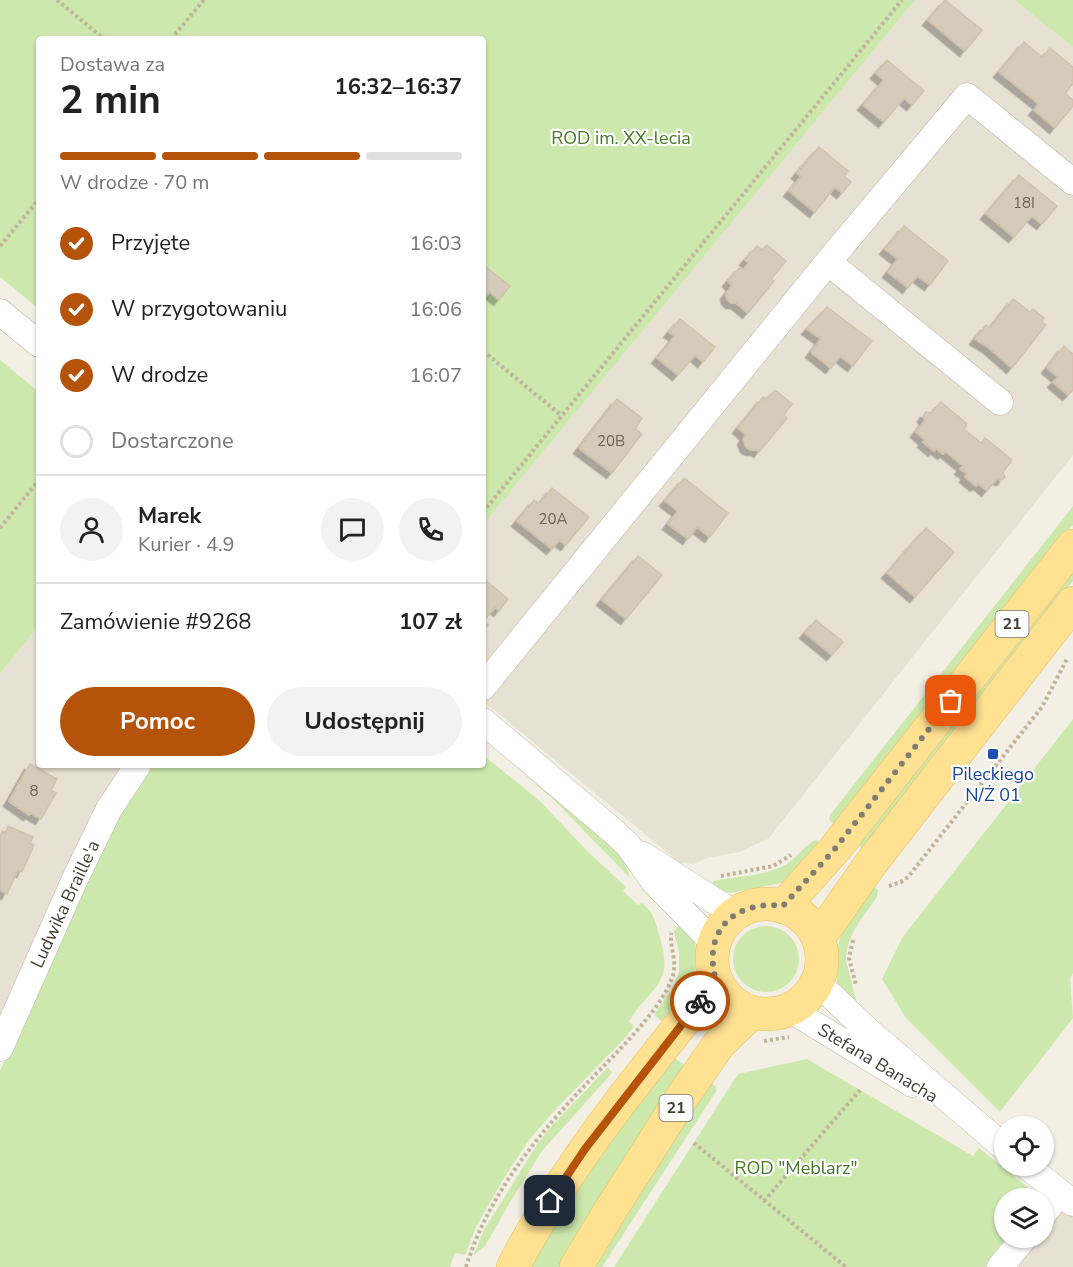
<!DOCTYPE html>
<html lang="pl">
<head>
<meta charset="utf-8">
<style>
  :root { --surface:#fff; --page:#f2f2f2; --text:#222; --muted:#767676; --line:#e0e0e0; --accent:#b45309 }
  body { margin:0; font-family:"Nunito Sans",sans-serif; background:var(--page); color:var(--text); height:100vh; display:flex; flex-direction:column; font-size:22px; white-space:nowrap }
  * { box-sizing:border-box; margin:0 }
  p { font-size:20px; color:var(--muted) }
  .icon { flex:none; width:33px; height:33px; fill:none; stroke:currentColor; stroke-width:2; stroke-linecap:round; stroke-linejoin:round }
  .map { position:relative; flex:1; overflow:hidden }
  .side { position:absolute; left:36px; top:36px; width:450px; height:732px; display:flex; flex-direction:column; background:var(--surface); border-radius:6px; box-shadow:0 2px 4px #0004 }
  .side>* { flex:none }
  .tools { position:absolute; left:994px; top:1116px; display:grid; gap:12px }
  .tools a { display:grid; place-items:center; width:60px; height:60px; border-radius:50%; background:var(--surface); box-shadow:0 2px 4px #0004; font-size:30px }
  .pin { position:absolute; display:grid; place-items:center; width:51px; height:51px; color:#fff; margin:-26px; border-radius:12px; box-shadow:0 3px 9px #0006 }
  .courier { position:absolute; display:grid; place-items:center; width:60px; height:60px; margin:-30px; border:4px solid #b45309; border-radius:50%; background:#fff; color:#222; box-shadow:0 2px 8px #0007 }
  .head em { font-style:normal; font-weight:700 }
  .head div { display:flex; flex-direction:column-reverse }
  .head { display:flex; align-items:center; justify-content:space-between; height:102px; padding:0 24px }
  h1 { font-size:39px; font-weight:700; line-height:45px }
  .bar { display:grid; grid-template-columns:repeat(4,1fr); gap:9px 6px; align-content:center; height:72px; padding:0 24px }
  .bar i { height:8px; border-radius:4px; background:var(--line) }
  .bar .selected { background:var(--accent) }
  .bar p { grid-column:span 4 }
  .line { display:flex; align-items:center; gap:15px; padding:0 24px; border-top:2px solid var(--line) }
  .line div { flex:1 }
  .round { display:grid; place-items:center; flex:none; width:63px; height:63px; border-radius:32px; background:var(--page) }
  ol { padding:0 24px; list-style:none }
  li { display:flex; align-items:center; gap:18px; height:66px }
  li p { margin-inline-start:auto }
  li .icon { padding:6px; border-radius:50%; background:var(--accent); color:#fff; stroke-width:4 }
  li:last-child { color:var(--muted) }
  li i { width:33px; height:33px; border:3px solid var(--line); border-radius:50% }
  .action { display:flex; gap:12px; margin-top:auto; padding:12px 24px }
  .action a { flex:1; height:69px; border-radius:36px; background:var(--accent); color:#fff; font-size:24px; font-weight:700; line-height:69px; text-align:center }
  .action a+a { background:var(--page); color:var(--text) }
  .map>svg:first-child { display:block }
  .residential { fill:#e7e1d3 }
  .green { fill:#cde8ad }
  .building { fill:#d5cbba; stroke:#cfc3ae; stroke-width:1.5; filter:url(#shadow) }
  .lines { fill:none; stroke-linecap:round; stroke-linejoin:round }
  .minor-casing { stroke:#beb7a8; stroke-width:27 }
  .major-casing { stroke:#e5bf61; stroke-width:34 }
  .path { stroke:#c0b399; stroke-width:4; stroke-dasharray:3 3; stroke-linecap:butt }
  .minor { stroke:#fff; stroke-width:26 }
  .major { stroke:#ffe192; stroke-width:33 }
  .done { stroke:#827d73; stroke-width:6; stroke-dasharray:0 10.8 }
  .route { stroke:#b45309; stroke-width:8 }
  .transit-dot { fill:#1a4fb4; stroke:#fff; stroke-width:2 }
  .labels { text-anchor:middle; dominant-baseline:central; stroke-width:4.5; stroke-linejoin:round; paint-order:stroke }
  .number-label { font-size:15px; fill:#696256 }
  .shield { fill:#fff; stroke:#7d7972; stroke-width:1.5 }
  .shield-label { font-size:16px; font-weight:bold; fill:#453f35 }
  .park-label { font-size:18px; fill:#457827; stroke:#fff }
  .transit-label { font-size:18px; fill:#164399; stroke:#fff }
  .street-label { font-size:18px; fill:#453f35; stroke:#fff }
</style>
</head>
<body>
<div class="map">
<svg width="1073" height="1267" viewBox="0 0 1073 1267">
  <defs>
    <filter id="shadow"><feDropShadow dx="-5.5" dy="5.5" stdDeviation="0" flood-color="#0004"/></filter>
  </defs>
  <rect width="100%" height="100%" fill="#f3efe5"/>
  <path class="residential" d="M915,0H1014L1073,47V455L768,839L740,852L706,858L694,864L680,863L483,701V525Z
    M39,625V765H128L0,1024V674Z
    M1044,1198L1073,1215V1267H985L1009,1238H1044Z"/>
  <path class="green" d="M0,0H915L483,525V39H39V309L0,277Z
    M1014,0H1073V47Z
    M0,360L39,392V625L0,674Z
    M1073,506V525L837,826L829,820L830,815Z
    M1073,566V581L862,848L855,843Z
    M1073,719V973L1070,978L1073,1018L1000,1112L906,1018L882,979L902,938Z
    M483,755L540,801L587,851L626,887L623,891L638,905L642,903C654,913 655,920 659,935C675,984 653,984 629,1021L634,1026L624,1039L555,1110L529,1140L504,1178L476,1227L465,1255L455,1253L450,1267H0V1071L81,885L148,765H483Z
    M539,779C558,796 631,853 629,877L551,797L535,784Z
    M815,840L822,844L790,878L781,883L730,893L707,887L714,881C735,876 761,877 781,867C795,861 802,847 815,840Z
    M871,884L878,890L877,897C863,918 846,935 846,961L858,1007L839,990L837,983L838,946L842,930Z
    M683,919C686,926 692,933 694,940C704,971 680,999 663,1022L656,1017L655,1013L671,991L679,973V952L674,932Z
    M733 959a33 33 0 1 1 66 0a33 33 0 1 1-66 0Z
    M672,1056L687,1067L560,1267H526L563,1203Z
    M807,1059L973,1156L979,1148L1041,1198H1005V1238H1009L985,1267H614L738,1074Z
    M608,1067L612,1073L542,1151L509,1204L485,1246L473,1256L484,1230L536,1146L550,1128Z
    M708,1081L715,1086L717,1090L602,1267H590Z"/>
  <path class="building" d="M945,0L982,30L965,51L928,20Z
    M1024,42L1042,57L1050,48L1073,67V84L1065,93L1073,100V106L1055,128L1034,110L1039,104L999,72Z
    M887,60L924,91L912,105L904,98L884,122L863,105L884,80L876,73Z
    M819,147L848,171L844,176L851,182L842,193L835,187L815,212L789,191L801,177L797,173Z
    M1019,175L1057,206L1042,224L1032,216L1014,237L986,214Z
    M904,226L948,261L930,285L917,276L908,288L888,272L898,259L885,249Z
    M767,245L786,261L771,279L774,281L748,313L736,303H731L727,299L726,294L732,286L728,281L740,267L743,270L749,263L745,260L757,246L762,250Z
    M486,267L510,286L499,300L490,292L483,298V271Z
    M1013,299L1030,312L1033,309L1044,318L1042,322L1046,325L1012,368L988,347L975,339L986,325L990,328Z
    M827,307L872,341L853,366L840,356L831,368L811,352L821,339L807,329Z
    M680,319L715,347L703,362L695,355L678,375L657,358L675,336L669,332Z
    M1064,346L1073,354V390L1068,395L1053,382L1058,377L1047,368Z
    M775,390L792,404L784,415L787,418L759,452L757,450H751L746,447L743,439L746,435L738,428L763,397L766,400Z
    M617,399L642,418L635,429L642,434L612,473L579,448Z
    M941,402L967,424L964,429L981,443L985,438L1012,460L1003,472L1005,477L1002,480L997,479L987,491L978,483L976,486L965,477L967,474L960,469L963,466L945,451L943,454L936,448L934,451L923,442L925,440L916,432L925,420L923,416L926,412L931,413Z
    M684,478L728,513L710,537L697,527L688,539L668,524L678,511L665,501Z
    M552,488L589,517L566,545L559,540L552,549L517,521L534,500L539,504Z
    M926,528L954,552L915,597L887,573Z
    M638,556L662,575L626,619L602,600Z
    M483,578L508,599L499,611L495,607L484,621L488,625L483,631Z
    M816,620L843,642L832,655L805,633Z
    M30,764L57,779L51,790L56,793L41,819L31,813L29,815L9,801Z
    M8,826L33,837L30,843L34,845L22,872L18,870L7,894L0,890V837L2,832L5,834Z"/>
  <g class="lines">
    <g class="minor-casing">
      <path id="minor" d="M828,262L1000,402
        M0,312L39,344
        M483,687L828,262L967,96L1073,182
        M483,721L613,831L628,845L655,883L714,943
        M643,855L735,914
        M817,982L866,1029L1005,1148
        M789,1009L912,1084
        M0,1048L75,879L109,809L138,765
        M1027,1166L1073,1203
        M1044,1213L1060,1193
        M1000,1267L1024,1238"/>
    </g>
    <g class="major-casing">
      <path id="major" d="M712 959a55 55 0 1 1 110 0a55 55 0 1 1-110 0Z
        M783,907L834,850L1073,546
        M818,939L872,862L1073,603
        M513,1267C567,1163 643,1072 716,981
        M576,1267L610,1211L683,1096L719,1044L752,1012"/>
    </g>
    <path class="path" d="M57,0L104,39
      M171,39L204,0
      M0,246L39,199
      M483,351L562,416
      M483,512L902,0
      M0,528L39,480
      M721,876L773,866L791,855
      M889,886L901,882L908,877L1042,707L1067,659
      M853,940L849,958L856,985
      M764,1041L789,1037
      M694,1143L846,1267
      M764,1201L860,1090
      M466,1267C489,1193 539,1133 592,1078C616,1053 661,1010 672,978C678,963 670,949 671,933"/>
    <use href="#minor" class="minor"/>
    <use href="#major" class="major"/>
  </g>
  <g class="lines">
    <path class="done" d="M700,1001L716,981C702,931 734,900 783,906L834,850L951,701"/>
    <path class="route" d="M550,1201L585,1149L700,1001"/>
  </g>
  <rect class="transit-dot" x="987" y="748" width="12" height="12" rx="3"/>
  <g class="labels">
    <g class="number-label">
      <text x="1024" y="203">18I</text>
      <text x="611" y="441">20B</text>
      <text x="553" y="519">20A</text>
      <text x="34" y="791">8</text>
    </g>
    <g class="shield">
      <rect x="995.5" y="611" width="33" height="26" rx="4.5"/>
      <rect x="659.5" y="1095" width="33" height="26" rx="4.5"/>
    </g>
    <g class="shield-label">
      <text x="1012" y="624">21</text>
      <text x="676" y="1108">21</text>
    </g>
    <g class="park-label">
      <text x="621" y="138">ROD im. XX-lecia</text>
      <text x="796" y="1168">ROD "Meblarz"</text>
    </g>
    <g class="transit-label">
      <text x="993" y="774">Pileckiego<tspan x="993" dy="21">N/Ż 01</tspan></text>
    </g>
    <g class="street-label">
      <text transform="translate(65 904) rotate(-65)">Ludwika Braille'a</text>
      <text transform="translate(878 1063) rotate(31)">Stefana Banacha</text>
    </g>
  </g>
</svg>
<div class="tools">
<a><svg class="icon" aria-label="locate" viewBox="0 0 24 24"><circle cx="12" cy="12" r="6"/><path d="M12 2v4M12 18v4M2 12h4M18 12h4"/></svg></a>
<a><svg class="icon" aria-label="layers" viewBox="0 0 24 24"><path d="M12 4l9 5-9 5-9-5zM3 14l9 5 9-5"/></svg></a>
</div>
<div class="pin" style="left:951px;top:701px;background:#ea580c"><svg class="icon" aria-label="bag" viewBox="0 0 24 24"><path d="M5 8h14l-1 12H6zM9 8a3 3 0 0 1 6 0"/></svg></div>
<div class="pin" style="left:550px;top:1201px;background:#1f2937"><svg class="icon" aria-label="home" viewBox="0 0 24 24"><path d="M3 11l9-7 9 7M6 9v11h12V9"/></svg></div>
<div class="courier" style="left:700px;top:1001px"><svg class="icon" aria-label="bike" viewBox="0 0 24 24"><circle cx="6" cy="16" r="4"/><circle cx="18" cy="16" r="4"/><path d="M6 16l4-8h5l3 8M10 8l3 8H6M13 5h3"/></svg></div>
<section class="side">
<div class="head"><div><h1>2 min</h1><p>Dostawa za</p></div><em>16:32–16:37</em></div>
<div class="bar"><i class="selected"></i><i class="selected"></i><i class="selected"></i><i></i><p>W drodze · 70 m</p></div>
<ol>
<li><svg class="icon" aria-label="check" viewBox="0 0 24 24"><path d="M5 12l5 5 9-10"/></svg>Przyjęte<p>16:03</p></li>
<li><svg class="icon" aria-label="check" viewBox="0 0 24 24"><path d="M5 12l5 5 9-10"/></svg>W przygotowaniu<p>16:06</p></li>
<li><svg class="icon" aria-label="check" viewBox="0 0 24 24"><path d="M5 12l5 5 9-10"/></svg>W drodze<p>16:07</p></li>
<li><i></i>Dostarczone</li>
</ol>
<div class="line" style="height:108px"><a class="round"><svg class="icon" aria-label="person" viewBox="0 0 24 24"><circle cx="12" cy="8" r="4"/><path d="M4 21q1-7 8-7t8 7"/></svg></a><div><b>Marek</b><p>Kurier · 4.9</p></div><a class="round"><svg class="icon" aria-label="chat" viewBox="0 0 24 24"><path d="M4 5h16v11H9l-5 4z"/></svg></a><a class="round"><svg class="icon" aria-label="phone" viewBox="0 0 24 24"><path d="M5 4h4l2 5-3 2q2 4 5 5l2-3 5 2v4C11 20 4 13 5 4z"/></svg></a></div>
<div class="line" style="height:78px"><div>Zamówienie #9268</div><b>107 zł</b></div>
<div class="action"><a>Pomoc</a><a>Udostępnij</a></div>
</section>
</div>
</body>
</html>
